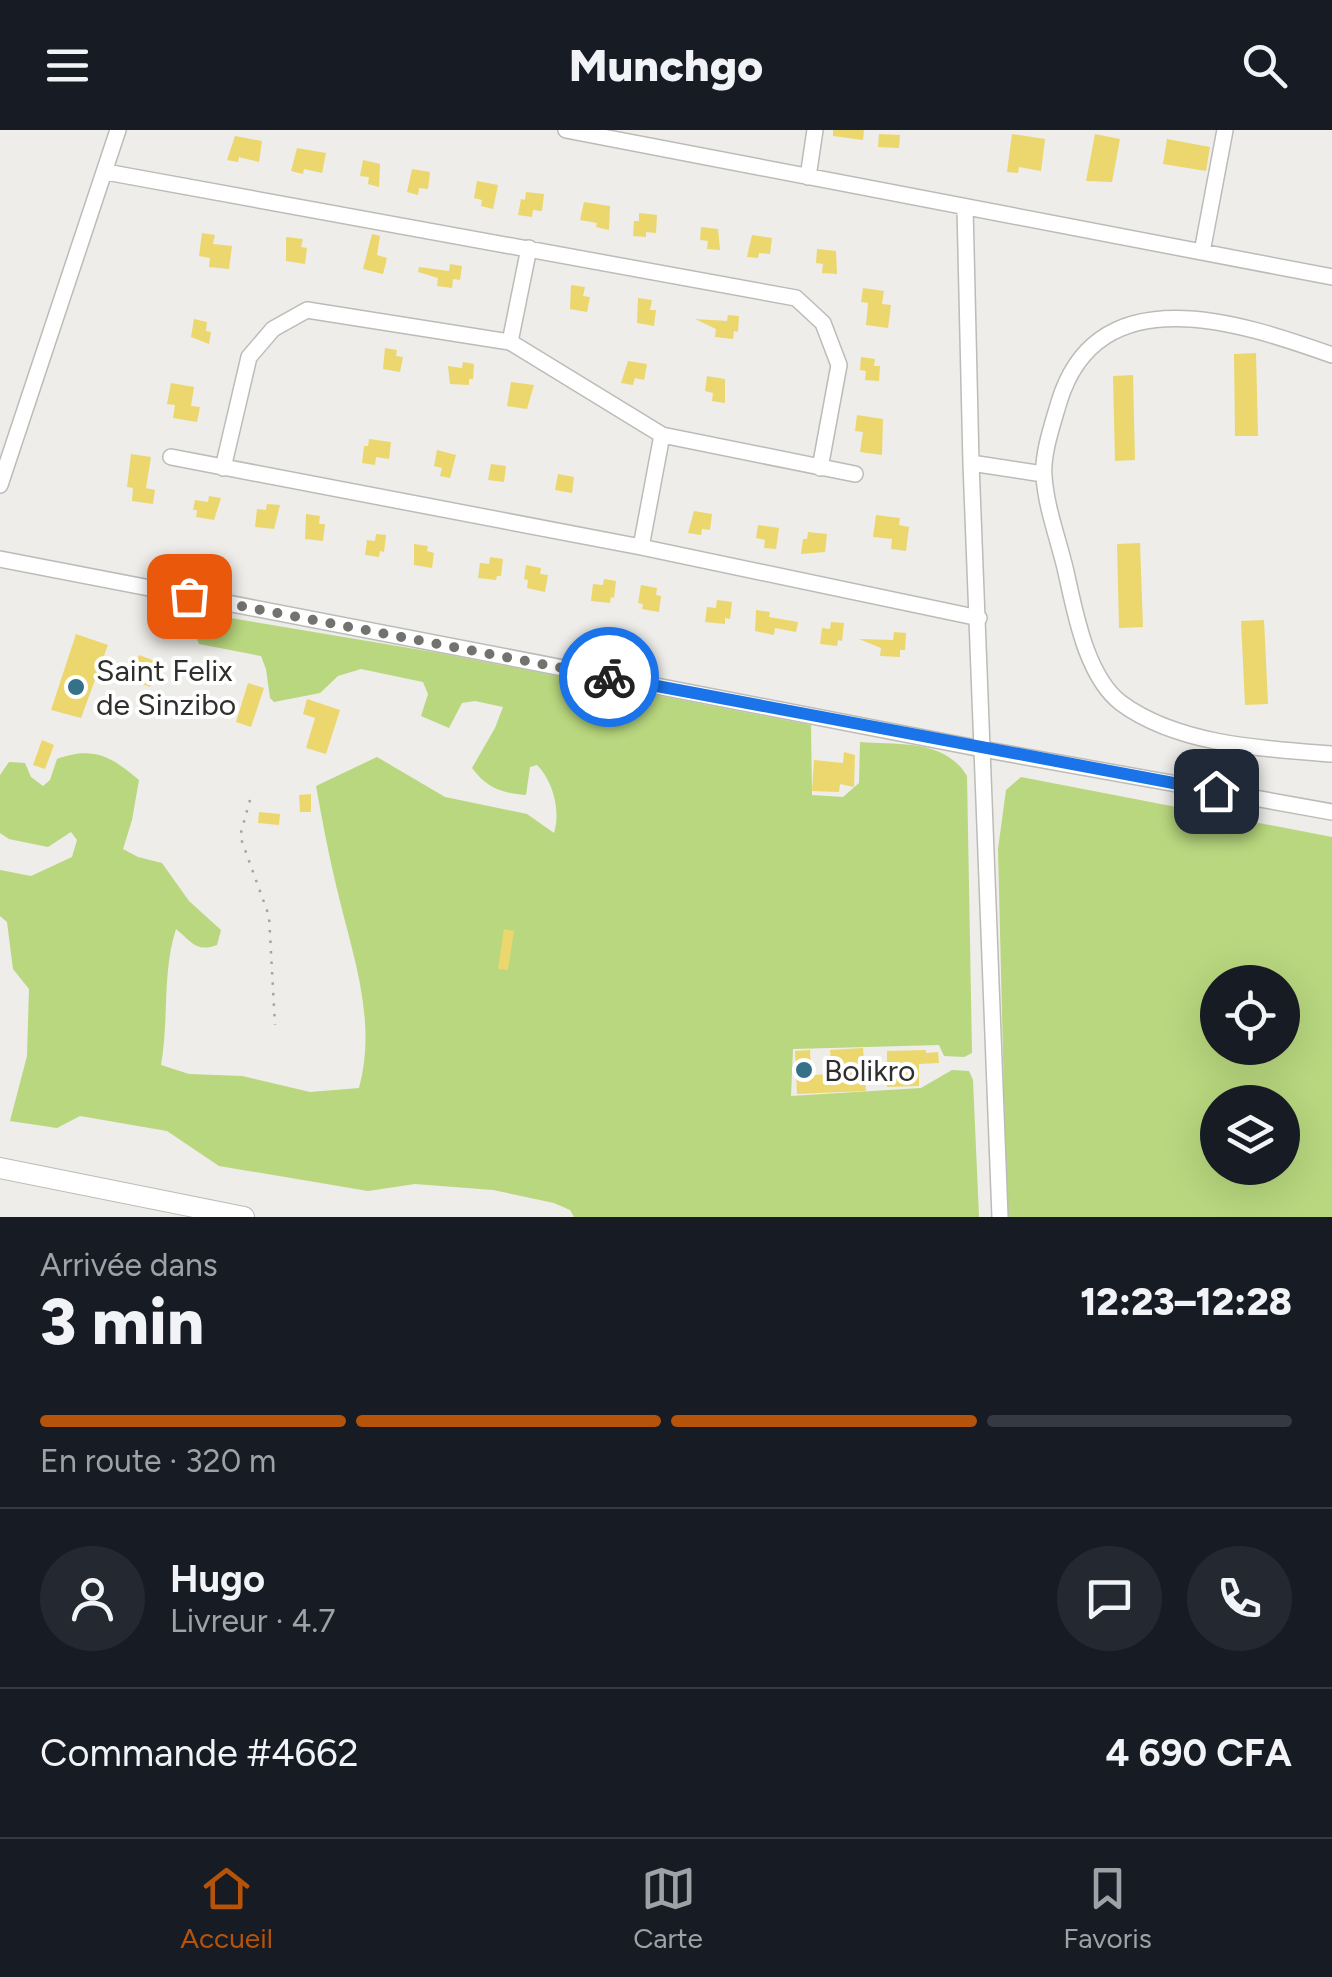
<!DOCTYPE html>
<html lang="fr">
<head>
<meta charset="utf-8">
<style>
  :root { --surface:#171b24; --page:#242831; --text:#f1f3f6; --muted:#9ea1a6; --line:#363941; --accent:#b45309 }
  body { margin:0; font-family:Figtree,sans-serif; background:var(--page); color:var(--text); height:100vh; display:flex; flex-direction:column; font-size:38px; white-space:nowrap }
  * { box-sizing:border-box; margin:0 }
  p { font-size:32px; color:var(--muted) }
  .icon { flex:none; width:55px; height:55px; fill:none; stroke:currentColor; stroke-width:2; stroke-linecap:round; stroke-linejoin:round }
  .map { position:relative; height:1087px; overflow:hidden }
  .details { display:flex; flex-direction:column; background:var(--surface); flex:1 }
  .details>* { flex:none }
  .buttons { position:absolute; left:1200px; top:835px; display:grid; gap:20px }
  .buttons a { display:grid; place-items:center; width:100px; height:100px; border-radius:50%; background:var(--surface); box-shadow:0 10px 40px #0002; font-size:50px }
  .pin { position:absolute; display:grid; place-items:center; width:85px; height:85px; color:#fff; margin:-42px; border-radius:20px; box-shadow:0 5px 15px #0006 }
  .courier { position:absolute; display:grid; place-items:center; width:100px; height:100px; margin:-50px; border:8px solid #1a73e8; border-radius:50%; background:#fff; color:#222; box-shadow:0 2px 12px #0007 }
  .head em { font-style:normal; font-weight:800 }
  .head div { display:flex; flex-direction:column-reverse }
  .head { display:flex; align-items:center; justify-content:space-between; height:170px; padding:0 40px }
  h1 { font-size:65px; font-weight:800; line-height:75px }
  .bar { display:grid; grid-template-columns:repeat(4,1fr); gap:15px 10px; align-content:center; height:120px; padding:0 40px }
  .bar i { height:12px; border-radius:8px; background:var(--line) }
  .bar .on { background:var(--accent) }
  .bar p { grid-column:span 4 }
  .line { display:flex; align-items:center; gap:25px; padding:0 40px; border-top:2px solid var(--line) }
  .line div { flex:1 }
  .round { display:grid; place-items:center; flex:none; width:105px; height:105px; border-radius:52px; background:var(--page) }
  header { display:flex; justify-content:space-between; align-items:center; height:130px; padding:0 40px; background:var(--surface); font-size:45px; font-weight:800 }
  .dock { display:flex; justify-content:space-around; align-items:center; height:140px; border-top:2px solid var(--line); background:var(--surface); font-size:28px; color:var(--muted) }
  .dock a { display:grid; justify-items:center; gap:5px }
  .dock .on { color:var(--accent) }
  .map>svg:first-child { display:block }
  .green { fill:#b8d77e; fill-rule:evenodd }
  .building { fill:#ebd76d }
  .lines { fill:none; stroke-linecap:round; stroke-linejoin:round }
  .street-casing { stroke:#bcbbb7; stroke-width:18 }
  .secondary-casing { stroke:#bcbbb7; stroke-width:22 }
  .path { stroke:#a4a4a1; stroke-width:2.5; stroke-dasharray:2.5 8; stroke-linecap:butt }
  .street { stroke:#fff; stroke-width:15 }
  .secondary { stroke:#fff; stroke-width:20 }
  .done { stroke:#72726f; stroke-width:10; stroke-dasharray:0 18 }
  .route { stroke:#1a73e8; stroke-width:12 }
  .poi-dot { fill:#357188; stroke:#fff; stroke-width:4 }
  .labels { text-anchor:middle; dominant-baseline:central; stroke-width:8; stroke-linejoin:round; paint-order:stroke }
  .poi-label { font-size:30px; fill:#2f2f2d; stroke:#fff; text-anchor:start }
</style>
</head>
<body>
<header><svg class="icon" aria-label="menu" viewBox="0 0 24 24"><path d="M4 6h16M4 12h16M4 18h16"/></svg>Munchgo<svg class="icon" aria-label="search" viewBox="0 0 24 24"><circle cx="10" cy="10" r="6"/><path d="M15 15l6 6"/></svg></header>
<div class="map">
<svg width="1332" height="1087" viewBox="0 0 1332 1087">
  <rect width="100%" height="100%" fill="#eeede9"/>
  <path class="green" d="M200,483L439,523L811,595L812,665L843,667L859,653L860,612C899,615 945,609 967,646L972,923L964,927L944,926L939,915L793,919L791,966L921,958L952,940L969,941L973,950L979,1087H574L570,1080L554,1073L493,1060L415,1054L368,1061L219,1036L167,1001L80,986L57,998L10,991L27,926L29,859L13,839L7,792L0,786V740L31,746L72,727L77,710L71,702L48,717L9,709L0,703V645L9,632L25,633L31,647L43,656L50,650L57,629C93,616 111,626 139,650L132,690L123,719L138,727L162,733L189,771L221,800L217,815C196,823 191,811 176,799C162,842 169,891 161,935L189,944L242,946L310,962L359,958C378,889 351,821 336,755C328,722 322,689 316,656L377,627L445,667L527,684L554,703C561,681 553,651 537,635L530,637L526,665C501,663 487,658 472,638L495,598L503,577L475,571L462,573L449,598L421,586L428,564L423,552L361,539L338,546L320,563L274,572L270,568L266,539L261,526L199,514L193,499Z
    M1021,647L1332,707V1087H1007L998,719L1006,660ZM1218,852H1282V918H1218ZM1218,972H1282V1038H1218Z"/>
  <path class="building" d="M833,0H864L863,10L833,6Z
    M879,4L900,5L899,18L878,17Z
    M1012,4L1045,9L1041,41L1019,37L1018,43L1007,42Z
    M1095,4L1120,9L1112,52L1086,51Z
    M235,6L262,11L259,32L239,27L238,32L227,30Z
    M1167,9L1210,17L1206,41L1163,34Z
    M297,18L326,23L322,43L304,39L303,44L291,41Z
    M363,30L380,34L379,57L368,54L369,47L360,46Z
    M412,39L430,42L428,59L419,58L418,65L407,62Z
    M477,51L498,55L493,79L481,76L482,70L474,68Z
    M526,62L544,64L542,81L533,80L532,87L518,85L521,69L525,70Z
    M584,72L610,76L609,100L596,97L597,93L580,90Z
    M639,83L657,85L656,103L646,102V107L633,106L634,91H639Z
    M701,97L718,99L720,120L707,119L708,111L700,110Z
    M202,103L215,105L213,114L232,116L229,139L209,137L210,128L199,126Z
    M372,104L380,106L377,125L387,128L383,144L363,139Z
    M752,105L772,108L770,124L759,123L758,128L747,127Z
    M286,107L303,109L301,117L307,118L305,134L286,131Z
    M817,119L836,121L837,144L822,143L823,134L816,133Z
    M450,134L462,136L460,150L453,149L452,158L437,156L438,148L418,142L419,137L449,141Z
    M571,155L585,157L583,166L590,167L587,182L570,179Z
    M863,158L884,161L882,174L891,175L888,198L866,195L868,173L861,172Z
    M638,168L652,170L650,180H656L654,196L637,193Z
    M728,185L739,186L738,202L734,201L733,209L715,207L716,199L695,189L727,191Z
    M194,189L207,192L206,201L211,202L209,214L191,207Z
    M385,218L397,220L396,226L403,227L400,242L383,239Z
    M1256,223L1258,306H1235L1234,224Z
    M861,227L875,229L874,236H880L879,251L865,250L866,241L860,240Z
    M628,231L647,234L644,250L635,248L633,255L621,253Z
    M463,232L474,234L473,249H469V255L450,254L448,236L462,238Z
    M1133,245L1135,330L1115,331L1113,246Z
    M707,246L725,249V273L712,271L713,263L705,261Z
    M511,252L534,255L527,279L507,276Z
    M171,253L194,257L191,276L200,277L197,292L173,288L175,275L167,274Z
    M857,285L883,289L882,325L860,322L863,302L855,301Z
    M369,309L391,312L389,329L376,327L375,335L362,333L364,316H368Z
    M437,320L456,325L450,348L440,346L442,338L434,336Z
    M131,324L151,327L146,358L155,360L153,374L132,371L133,358L127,357Z
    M491,334L506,336L504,352L488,350Z
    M558,344L574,347L572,363L555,360Z
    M209,366L221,368L214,390L196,387L197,380H193L195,370L208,372Z
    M267,374L280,375L274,399L255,397L257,379L266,380Z
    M694,381L712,384L710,400L702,399L701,405L688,403Z
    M306,384L320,386L319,394H325L323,411L305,409Z
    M876,385L900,388L899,395L909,397L906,421L891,419L892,409L873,407Z
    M758,395L779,398L776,419L764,418L765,410L756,408Z
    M808,402L827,404L825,422L801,424L803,409H807Z
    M376,404L386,405L384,422L380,421L379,427L365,425L367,410L375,411Z
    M1140,413L1143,497L1119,498L1117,414Z
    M414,414L428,416L427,421L434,423L432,438L414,435Z
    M490,427L503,429L501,446H497L496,450L478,448L480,433L489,434Z
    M526,435L541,438L540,444L548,445L545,462L527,458L528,450L524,449Z
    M604,449L616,451L614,468L611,467L610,473L591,471L593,454L603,455Z
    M641,455L657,458L656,465L661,466L659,482L642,479L643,474L638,473Z
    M717,470L732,472L730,489L725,488V494L705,492L707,477L716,478Z
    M756,480L770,482L769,487L798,492L796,502L775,498L774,505L755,501Z
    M1264,490L1268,574L1245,575L1241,491Z
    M831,492L844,493L842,511L838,510L837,516L820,514L822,498L830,499Z
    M894,502L906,503L905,520H900V527L880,526L881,518L859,509L893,510Z
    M76,504L108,515L81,588L51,580Z
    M139,525L158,532L150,557L131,550Z
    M248,553L264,558L251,597L236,592Z
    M307,569L340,580L326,624L306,618L315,588L303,584Z
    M42,610L54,615L45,639L33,635Z
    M844,622L855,625L854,657L840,654L839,662L812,661L814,630L843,633Z
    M311,664V682H300L299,665Z
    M259,682L280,684L279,695L258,693Z
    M504,799L514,801L508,840L498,839Z
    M863,918L866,961L797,964L795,921L810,920L811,945L832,944L830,920Z
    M926,920V923L938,922L939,933L919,934V956L887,957V921Z"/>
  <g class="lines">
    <g class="street-casing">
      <path id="street" d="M566,0L1332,147
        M106,42L796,168L823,193L839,235L820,338
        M808,47L815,0
        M965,77L971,333L1000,1087
        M1202,122L1225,0
        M510,212L529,118
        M1332,225C1242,193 1098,144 1059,272C1053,293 1042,324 1044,346C1046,378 1059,411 1066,442C1075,482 1086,546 1121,573C1178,615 1264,619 1332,624
        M171,327L641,417L979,488
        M971,333L1043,344
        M223,338L249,227L273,199L307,180L510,212L662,305L855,344
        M0,355L118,0
        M641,417L662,305
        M0,429L982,619L1332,682"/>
    </g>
    <g class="secondary-casing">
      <path id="secondary" d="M0,1038L244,1087"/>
    </g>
    <path class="path" d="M250,670L240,706L269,786L275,895"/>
    <use href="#street" class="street"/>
    <use href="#secondary" class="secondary"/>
  </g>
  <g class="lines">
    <path class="done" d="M189,466L609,547"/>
    <path class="route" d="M609,547L1216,661"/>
  </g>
  <g class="poi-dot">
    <circle cx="76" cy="557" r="10"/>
    <circle cx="804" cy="940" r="10"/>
  </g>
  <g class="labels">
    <g class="poi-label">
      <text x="96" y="540">Saint Felix<tspan x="96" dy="34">de Sinzibo</tspan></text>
      <text x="824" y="940">Bolikro</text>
    </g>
  </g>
</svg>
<div class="buttons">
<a><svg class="icon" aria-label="locate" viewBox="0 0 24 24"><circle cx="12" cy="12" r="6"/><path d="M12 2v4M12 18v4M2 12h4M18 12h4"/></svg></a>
<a><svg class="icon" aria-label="layers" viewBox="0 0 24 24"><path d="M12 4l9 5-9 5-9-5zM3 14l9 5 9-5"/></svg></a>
</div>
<div class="pin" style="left:189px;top:466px;background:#ea580c"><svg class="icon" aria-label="bag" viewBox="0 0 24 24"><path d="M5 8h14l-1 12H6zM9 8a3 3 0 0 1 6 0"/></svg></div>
<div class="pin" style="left:1216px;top:661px;background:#1f2937"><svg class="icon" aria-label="home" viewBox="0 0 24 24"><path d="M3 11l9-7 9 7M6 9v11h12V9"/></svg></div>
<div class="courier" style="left:609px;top:547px"><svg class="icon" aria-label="bike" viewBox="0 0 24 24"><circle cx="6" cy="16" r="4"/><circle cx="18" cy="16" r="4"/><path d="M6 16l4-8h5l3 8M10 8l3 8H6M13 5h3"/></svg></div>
</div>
<section class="details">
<div class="head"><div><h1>3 min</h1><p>Arrivée dans</p></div><em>12:23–12:28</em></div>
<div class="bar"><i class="on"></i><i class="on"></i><i class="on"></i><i></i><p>En route · 320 m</p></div>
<div class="line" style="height:180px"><a class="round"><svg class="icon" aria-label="person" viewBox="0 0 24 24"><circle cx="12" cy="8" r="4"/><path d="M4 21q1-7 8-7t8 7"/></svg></a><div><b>Hugo</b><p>Livreur · 4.7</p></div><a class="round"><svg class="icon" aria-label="chat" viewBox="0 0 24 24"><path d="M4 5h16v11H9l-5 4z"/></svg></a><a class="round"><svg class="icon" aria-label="phone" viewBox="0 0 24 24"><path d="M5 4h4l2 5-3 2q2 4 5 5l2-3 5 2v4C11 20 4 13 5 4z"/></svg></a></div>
<div class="line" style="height:130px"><div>Commande #4662</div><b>4 690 CFA</b></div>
</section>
<nav class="dock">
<a class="on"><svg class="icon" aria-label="home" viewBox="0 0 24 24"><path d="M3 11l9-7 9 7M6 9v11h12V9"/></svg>Accueil</a>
<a><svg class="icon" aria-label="map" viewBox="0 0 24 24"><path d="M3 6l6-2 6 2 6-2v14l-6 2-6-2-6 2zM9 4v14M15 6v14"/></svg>Carte</a>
<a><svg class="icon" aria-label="saved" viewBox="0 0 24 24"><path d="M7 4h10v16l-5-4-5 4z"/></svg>Favoris</a>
</nav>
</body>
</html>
